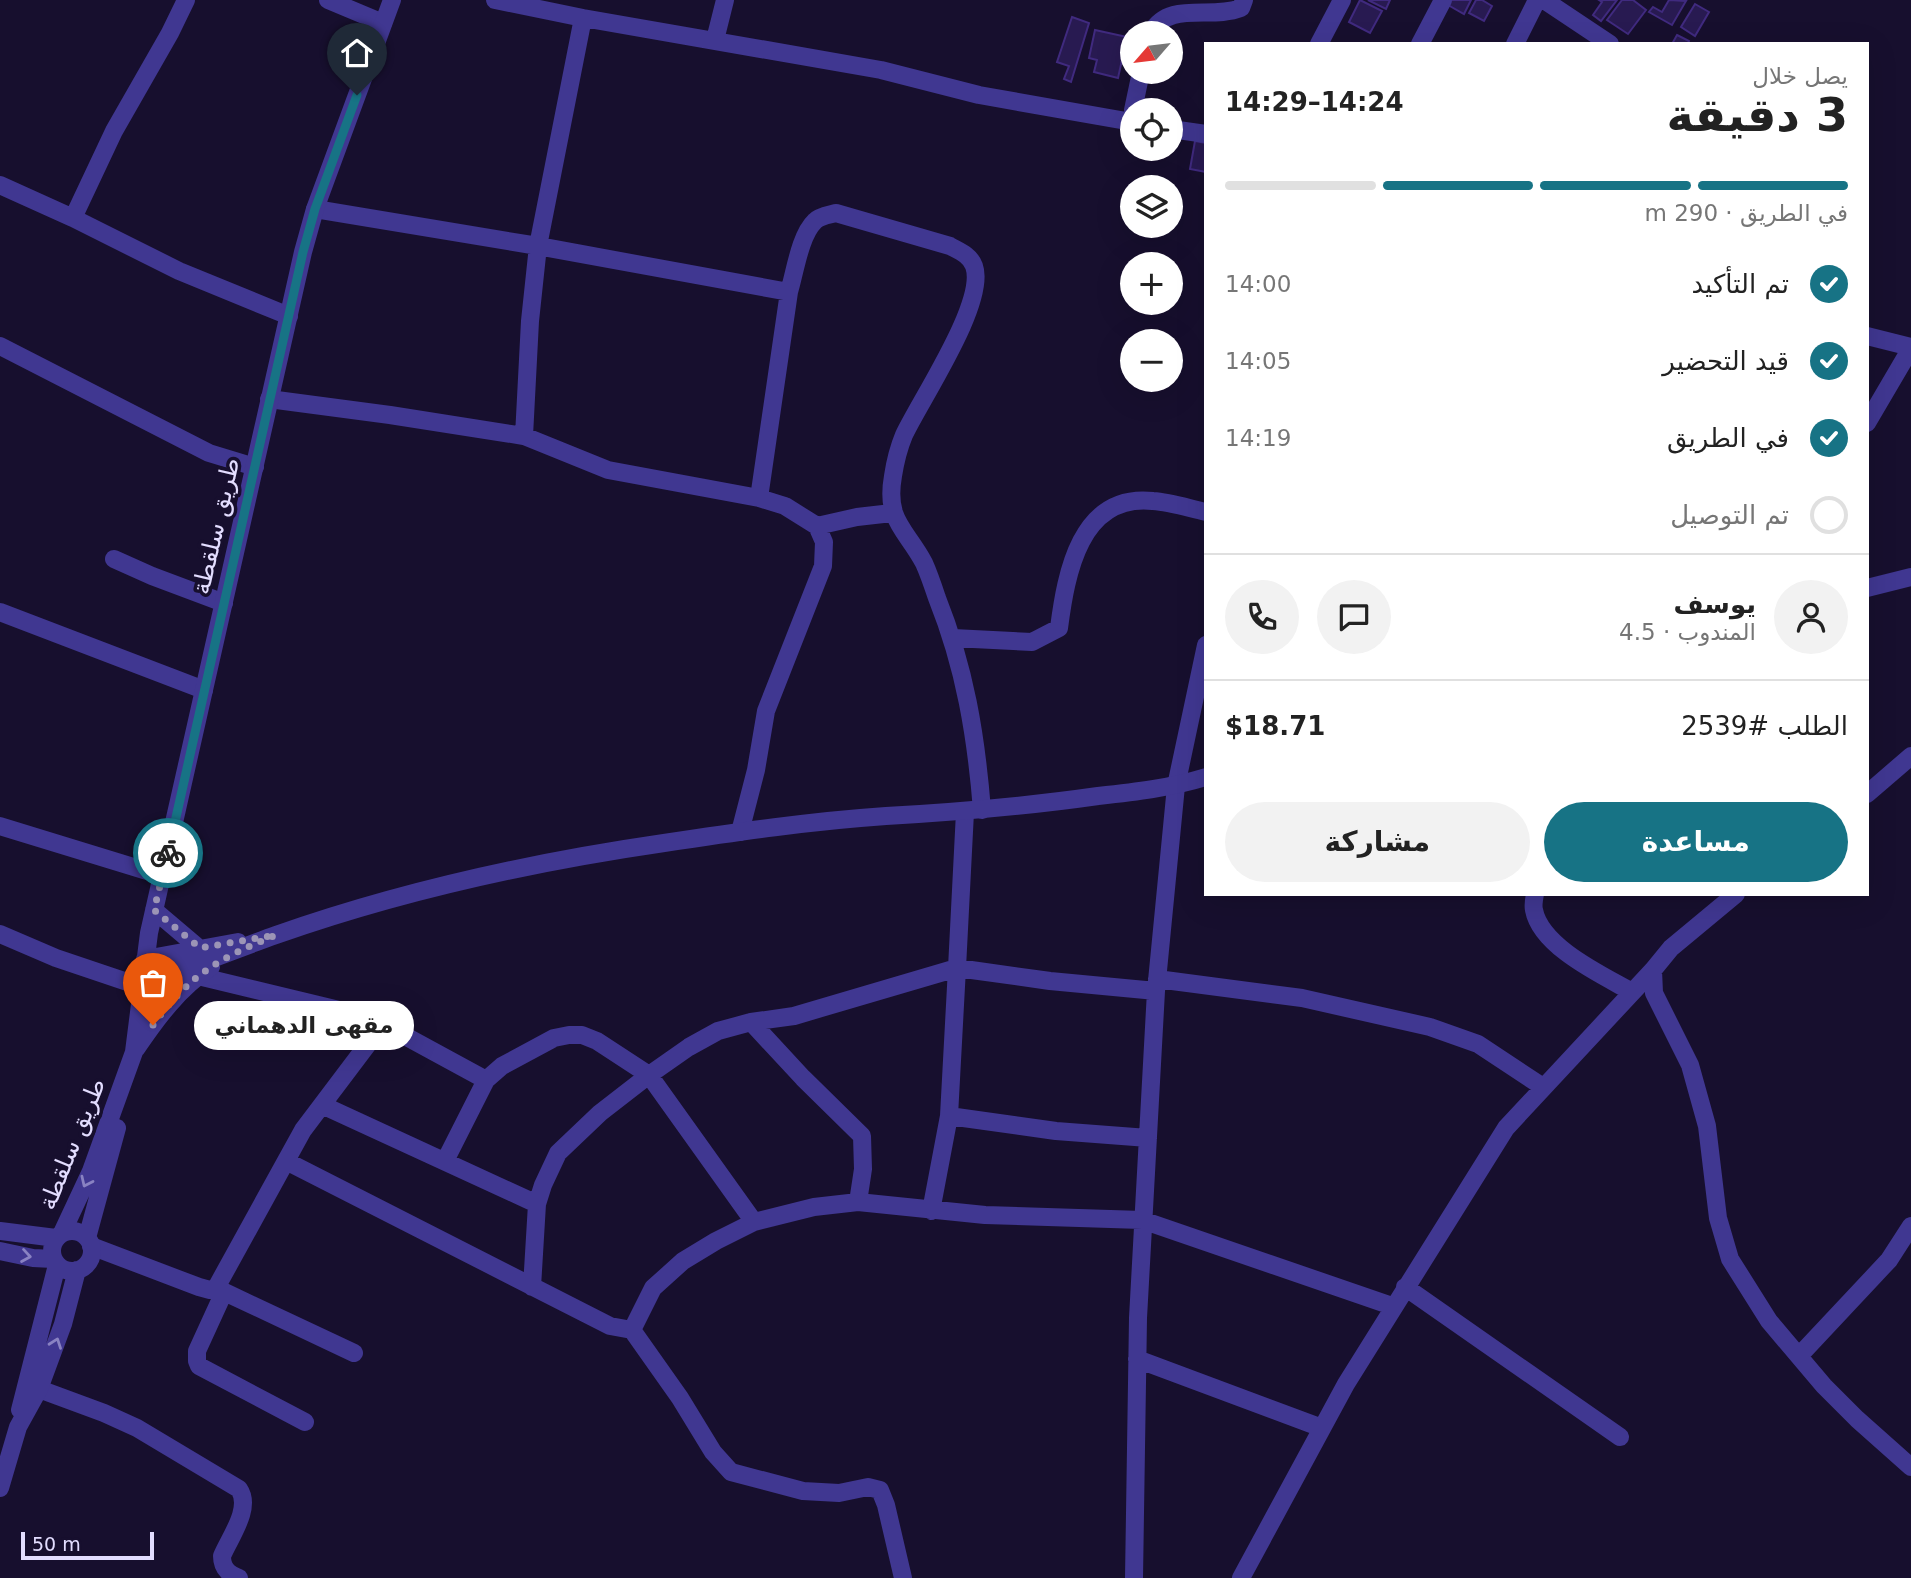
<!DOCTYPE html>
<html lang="ar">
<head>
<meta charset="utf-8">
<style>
  :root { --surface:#fff; --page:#f2f2f2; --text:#222; --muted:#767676; --line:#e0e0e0; --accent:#177385 }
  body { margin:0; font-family:"DejaVu Sans",Cairo,sans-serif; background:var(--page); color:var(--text); direction:rtl; height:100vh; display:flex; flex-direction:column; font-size:26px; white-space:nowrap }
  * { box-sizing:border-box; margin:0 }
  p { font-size:23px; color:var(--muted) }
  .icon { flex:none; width:38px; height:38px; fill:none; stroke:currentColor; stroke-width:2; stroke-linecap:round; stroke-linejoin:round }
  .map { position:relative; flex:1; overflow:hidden; direction:ltr }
  .sheet { position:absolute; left:1204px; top:42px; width:665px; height:854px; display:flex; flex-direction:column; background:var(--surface); border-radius:0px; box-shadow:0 7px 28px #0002; direction:rtl }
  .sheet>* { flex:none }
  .needle { width:46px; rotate:242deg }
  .buttons { position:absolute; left:1120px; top:21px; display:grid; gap:14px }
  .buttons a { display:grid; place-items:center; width:63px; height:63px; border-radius:50%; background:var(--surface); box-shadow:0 7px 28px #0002; font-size:35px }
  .scale { position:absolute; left:21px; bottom:18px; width:133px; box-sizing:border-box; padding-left:7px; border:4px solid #e3ddff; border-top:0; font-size:19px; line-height:24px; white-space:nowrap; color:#e3ddff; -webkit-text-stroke:5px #170f2e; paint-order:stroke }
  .pin { position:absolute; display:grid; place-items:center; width:60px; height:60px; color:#fff; margin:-72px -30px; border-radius:50% 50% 50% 0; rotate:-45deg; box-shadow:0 0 7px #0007 }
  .pin .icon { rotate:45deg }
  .courier { position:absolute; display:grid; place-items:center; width:70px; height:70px; margin:-35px; border:5px solid #177385; border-radius:50%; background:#fff; color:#222; box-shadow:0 2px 9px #0007 }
  .bubble { position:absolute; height:49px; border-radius:24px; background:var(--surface); box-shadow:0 7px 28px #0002; font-size:23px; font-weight:600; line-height:49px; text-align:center; direction:rtl }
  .head em { font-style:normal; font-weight:600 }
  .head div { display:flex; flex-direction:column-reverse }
  .head { display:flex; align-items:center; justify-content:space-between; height:119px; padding:0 21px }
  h1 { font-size:46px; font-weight:600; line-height:52px }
  .bar { display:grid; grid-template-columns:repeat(4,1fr); gap:10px 7px; align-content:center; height:84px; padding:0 21px }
  .bar i { height:9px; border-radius:5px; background:var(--line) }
  .bar .on { background:var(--accent) }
  .bar p { grid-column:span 4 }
  .line { display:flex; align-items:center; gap:18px; padding:0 21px; border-top:2px solid var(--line) }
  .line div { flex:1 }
  .round { display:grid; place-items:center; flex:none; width:74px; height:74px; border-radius:37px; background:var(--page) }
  ol { padding:0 21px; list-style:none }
  li { display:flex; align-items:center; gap:21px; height:77px }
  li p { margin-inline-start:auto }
  li .icon { padding:7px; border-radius:50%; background:var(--accent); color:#fff; stroke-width:4 }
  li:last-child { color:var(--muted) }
  li i { width:38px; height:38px; border:4px solid var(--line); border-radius:50% }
  .cta { display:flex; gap:14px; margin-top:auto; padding:14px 21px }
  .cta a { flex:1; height:80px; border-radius:42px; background:var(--accent); color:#fff; font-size:28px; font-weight:600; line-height:80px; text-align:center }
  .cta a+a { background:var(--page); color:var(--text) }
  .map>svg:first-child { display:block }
  .building { fill:#281a51; stroke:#402a7f; stroke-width:2 }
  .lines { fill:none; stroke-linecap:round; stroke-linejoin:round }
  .minor { stroke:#403791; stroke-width:18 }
  .tertiary { stroke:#403791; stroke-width:18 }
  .oneway { stroke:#8982c2 }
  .done { stroke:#9c95b6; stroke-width:7; stroke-dasharray:0 12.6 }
  .route { stroke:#177385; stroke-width:9 }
  .labels { text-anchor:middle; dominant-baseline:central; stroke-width:7; stroke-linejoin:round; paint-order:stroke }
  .street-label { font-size:24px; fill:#e3ddff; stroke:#170f2e }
</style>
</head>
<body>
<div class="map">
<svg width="1911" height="1578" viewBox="0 0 1911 1578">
  <rect width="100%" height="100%" fill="#170f2e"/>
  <path class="building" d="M1360,0L1382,11L1370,33L1349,22Z
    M1368,0H1390L1386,9Z
    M1451,0H1471L1464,14L1448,5Z
    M1476,0H1482L1492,6L1484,21L1469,13Z
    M1599,0H1617L1601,21L1593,15L1602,2Z
    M1622,0H1633L1646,10L1628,34L1607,20Z
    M1669,0L1686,1L1672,25L1649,12L1653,7L1662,12Z
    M1695,4L1709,12L1695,36L1681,27Z
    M1072,17L1089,23L1071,82L1064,79L1069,66L1057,62Z
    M1095,30L1127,37L1118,78L1094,72L1097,60L1089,58Z
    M1677,35L1689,41L1688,44H1672Z
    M1195,141L1206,143V172L1190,169Z"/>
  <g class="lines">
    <path class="minor" d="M186,0L170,33L114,131L73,218L179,271L289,316
      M328,0L383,23
      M495,0L583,18L881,70L979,95L1132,122
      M1544,0L1610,44
      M1151,33C1169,0 1211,20 1241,8L1244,0
      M715,40L725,0
      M1319,44L1342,0
      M1420,44L1443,0
      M1515,44L1537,0
      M1133,110L1141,72
      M1171,129L1206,134
      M0,185L73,218
      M315,209L538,246L789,292L759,498
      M789,292C795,272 800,235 815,221C820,216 829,215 836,213L950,246C959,251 970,255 974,266C987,302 921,399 904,435C899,447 895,463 893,476C885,521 906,529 924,563C929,574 933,586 937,598C965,668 976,735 982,810
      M1867,336L1911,347
      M0,346L209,453L255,467
      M269,399L390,415L524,436L608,470L759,498L785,506L817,526L824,542L823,566L766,711L756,770L740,832
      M1867,423L1911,348
      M524,436L530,321L538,246L583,18
      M817,526L857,517L892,513
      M114,559L152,576L224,603
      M0,612L204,690
      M953,638L1032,642L1059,628C1066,574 1080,493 1153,501C1170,502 1188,508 1206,512
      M1867,794L1911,756
      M0,826L163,876
      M1535,894C1534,899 1533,906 1534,910C1541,947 1602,975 1632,992
      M1736,894L1671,948L1653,970L1654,993L1690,1065L1707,1126L1718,1218L1730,1259L1769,1321L1824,1386L1857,1419L1911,1467
      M0,934L56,958L142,987
      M198,976L339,1010L383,1024L486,1080
      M1157,979L1302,998L1430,1027L1478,1044L1543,1087
      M751,1022L803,1078L862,1136L863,1169L858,1202
      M322,1105L537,1204
      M949,1116L1056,1131L1148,1138
      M286,1161L610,1326L632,1330L653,1288L683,1261L716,1241L754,1222L814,1207L858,1202L985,1215L1142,1220L1392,1306
      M445,1161L486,1080L502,1066L554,1038L569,1035H582L597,1041L649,1075L754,1222
      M931,1211L949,1116L957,968L1050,981L1156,991
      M91,1246L199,1287L210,1290L216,1288L303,1130L383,1024
      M532,1287L537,1204L543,1185L558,1153L600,1113L649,1075L689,1047L718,1031L751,1022L794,1016L957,968L965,812
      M1405,1287L1620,1437
      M216,1288L354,1353
      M224,1292L197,1351V1361L199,1366L305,1422
      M632,1330L680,1398L713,1452L731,1472L803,1491L839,1493L868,1487L880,1490L886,1505L903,1578
      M1799,1356L1889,1260L1911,1226
      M1137,1359L1322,1428
      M39,1389L104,1413L137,1428L239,1489C252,1508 230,1537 222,1556C222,1568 228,1574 239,1578
      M1134,1578L1138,1318L1156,991L1176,786L1206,645
      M1241,1578L1346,1384L1506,1128L1653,970"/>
    <path class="tertiary" d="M1867,588L1911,577
      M154,910L200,949
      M145,959L238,942
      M142,983C188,969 231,951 276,935C401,891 533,862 664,843C737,832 812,821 886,816C957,812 1028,806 1098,796C1135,792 1170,788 1206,777
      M136,1049C157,1018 179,988 211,967
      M0,1231L56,1238
      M52 1251a20 20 0 1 1 40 0a20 20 0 1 1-40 0Z
      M62,1233L91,1171L134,1052L149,933L303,252L315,209L392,0
      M87,1238L117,1128
      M0,1251L33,1258L53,1259
      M20,1410L57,1265
      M0,1488L18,1427L39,1389L63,1324L77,1270"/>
  </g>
  <defs><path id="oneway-chevron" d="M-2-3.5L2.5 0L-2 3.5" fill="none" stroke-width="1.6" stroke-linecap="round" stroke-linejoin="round" transform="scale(1.75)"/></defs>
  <g class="oneway">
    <use href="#oneway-chevron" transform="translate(86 1182) rotate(115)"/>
    <use href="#oneway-chevron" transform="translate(26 1256) rotate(9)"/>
    <use href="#oneway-chevron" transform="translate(56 1343) rotate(-70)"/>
  </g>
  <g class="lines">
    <path class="done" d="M153,1025C190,974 220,958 276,935L200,948L154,910L168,853"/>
    <path class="route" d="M168,853L303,252L315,209L357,95"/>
  </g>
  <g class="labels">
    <g class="street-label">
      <text transform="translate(216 526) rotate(-77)">طريق سلقطة</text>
      <text transform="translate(72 1144) rotate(-68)">طريق سلقطة</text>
    </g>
  </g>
</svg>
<div class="buttons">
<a><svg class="needle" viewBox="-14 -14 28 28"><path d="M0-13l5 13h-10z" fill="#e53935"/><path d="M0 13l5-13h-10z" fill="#767676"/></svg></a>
<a><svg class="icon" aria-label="locate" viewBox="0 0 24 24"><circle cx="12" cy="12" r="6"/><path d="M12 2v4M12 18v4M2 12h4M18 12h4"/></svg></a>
<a><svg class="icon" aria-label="layers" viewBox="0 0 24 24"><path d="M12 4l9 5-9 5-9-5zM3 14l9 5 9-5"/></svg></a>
<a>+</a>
<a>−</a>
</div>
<div class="scale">50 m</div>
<div class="pin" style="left:153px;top:1025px;background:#ea580c"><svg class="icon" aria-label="bag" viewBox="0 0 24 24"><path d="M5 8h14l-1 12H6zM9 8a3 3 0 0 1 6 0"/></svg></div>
<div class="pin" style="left:357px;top:95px;background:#1f2937"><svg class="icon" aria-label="home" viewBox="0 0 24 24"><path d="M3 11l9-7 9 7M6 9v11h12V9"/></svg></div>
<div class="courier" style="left:168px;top:853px"><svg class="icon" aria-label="bike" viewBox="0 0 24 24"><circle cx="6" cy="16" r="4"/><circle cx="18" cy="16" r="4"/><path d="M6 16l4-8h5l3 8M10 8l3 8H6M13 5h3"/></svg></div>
<div class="bubble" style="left:194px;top:1001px;width:220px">مقهى الدهماني</div>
<section class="sheet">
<div class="head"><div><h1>3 دقيقة</h1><p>يصل خلال</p></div><em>14:24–14:29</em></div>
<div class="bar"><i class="on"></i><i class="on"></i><i class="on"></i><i></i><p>في الطريق · 290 m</p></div>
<ol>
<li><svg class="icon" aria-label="check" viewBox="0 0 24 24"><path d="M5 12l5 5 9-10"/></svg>تم التأكيد<p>14:00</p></li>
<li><svg class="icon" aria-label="check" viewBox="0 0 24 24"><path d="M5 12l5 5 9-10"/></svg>قيد التحضير<p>14:05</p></li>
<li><svg class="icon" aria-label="check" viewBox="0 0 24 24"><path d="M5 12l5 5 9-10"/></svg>في الطريق<p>14:19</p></li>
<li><i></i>تم التوصيل</li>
</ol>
<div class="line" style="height:126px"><a class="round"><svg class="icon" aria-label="person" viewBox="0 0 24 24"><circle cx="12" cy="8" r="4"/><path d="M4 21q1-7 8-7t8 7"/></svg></a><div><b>يوسف</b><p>المندوب · 4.5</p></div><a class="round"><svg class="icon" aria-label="chat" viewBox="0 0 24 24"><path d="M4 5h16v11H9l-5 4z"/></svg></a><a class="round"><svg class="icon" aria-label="phone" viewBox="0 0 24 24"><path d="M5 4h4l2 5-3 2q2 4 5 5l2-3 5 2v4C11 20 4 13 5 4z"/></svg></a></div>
<div class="line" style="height:91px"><div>الطلب #2539</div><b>$18.71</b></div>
<div class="cta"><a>مساعدة</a><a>مشاركة</a></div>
</section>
</div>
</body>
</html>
